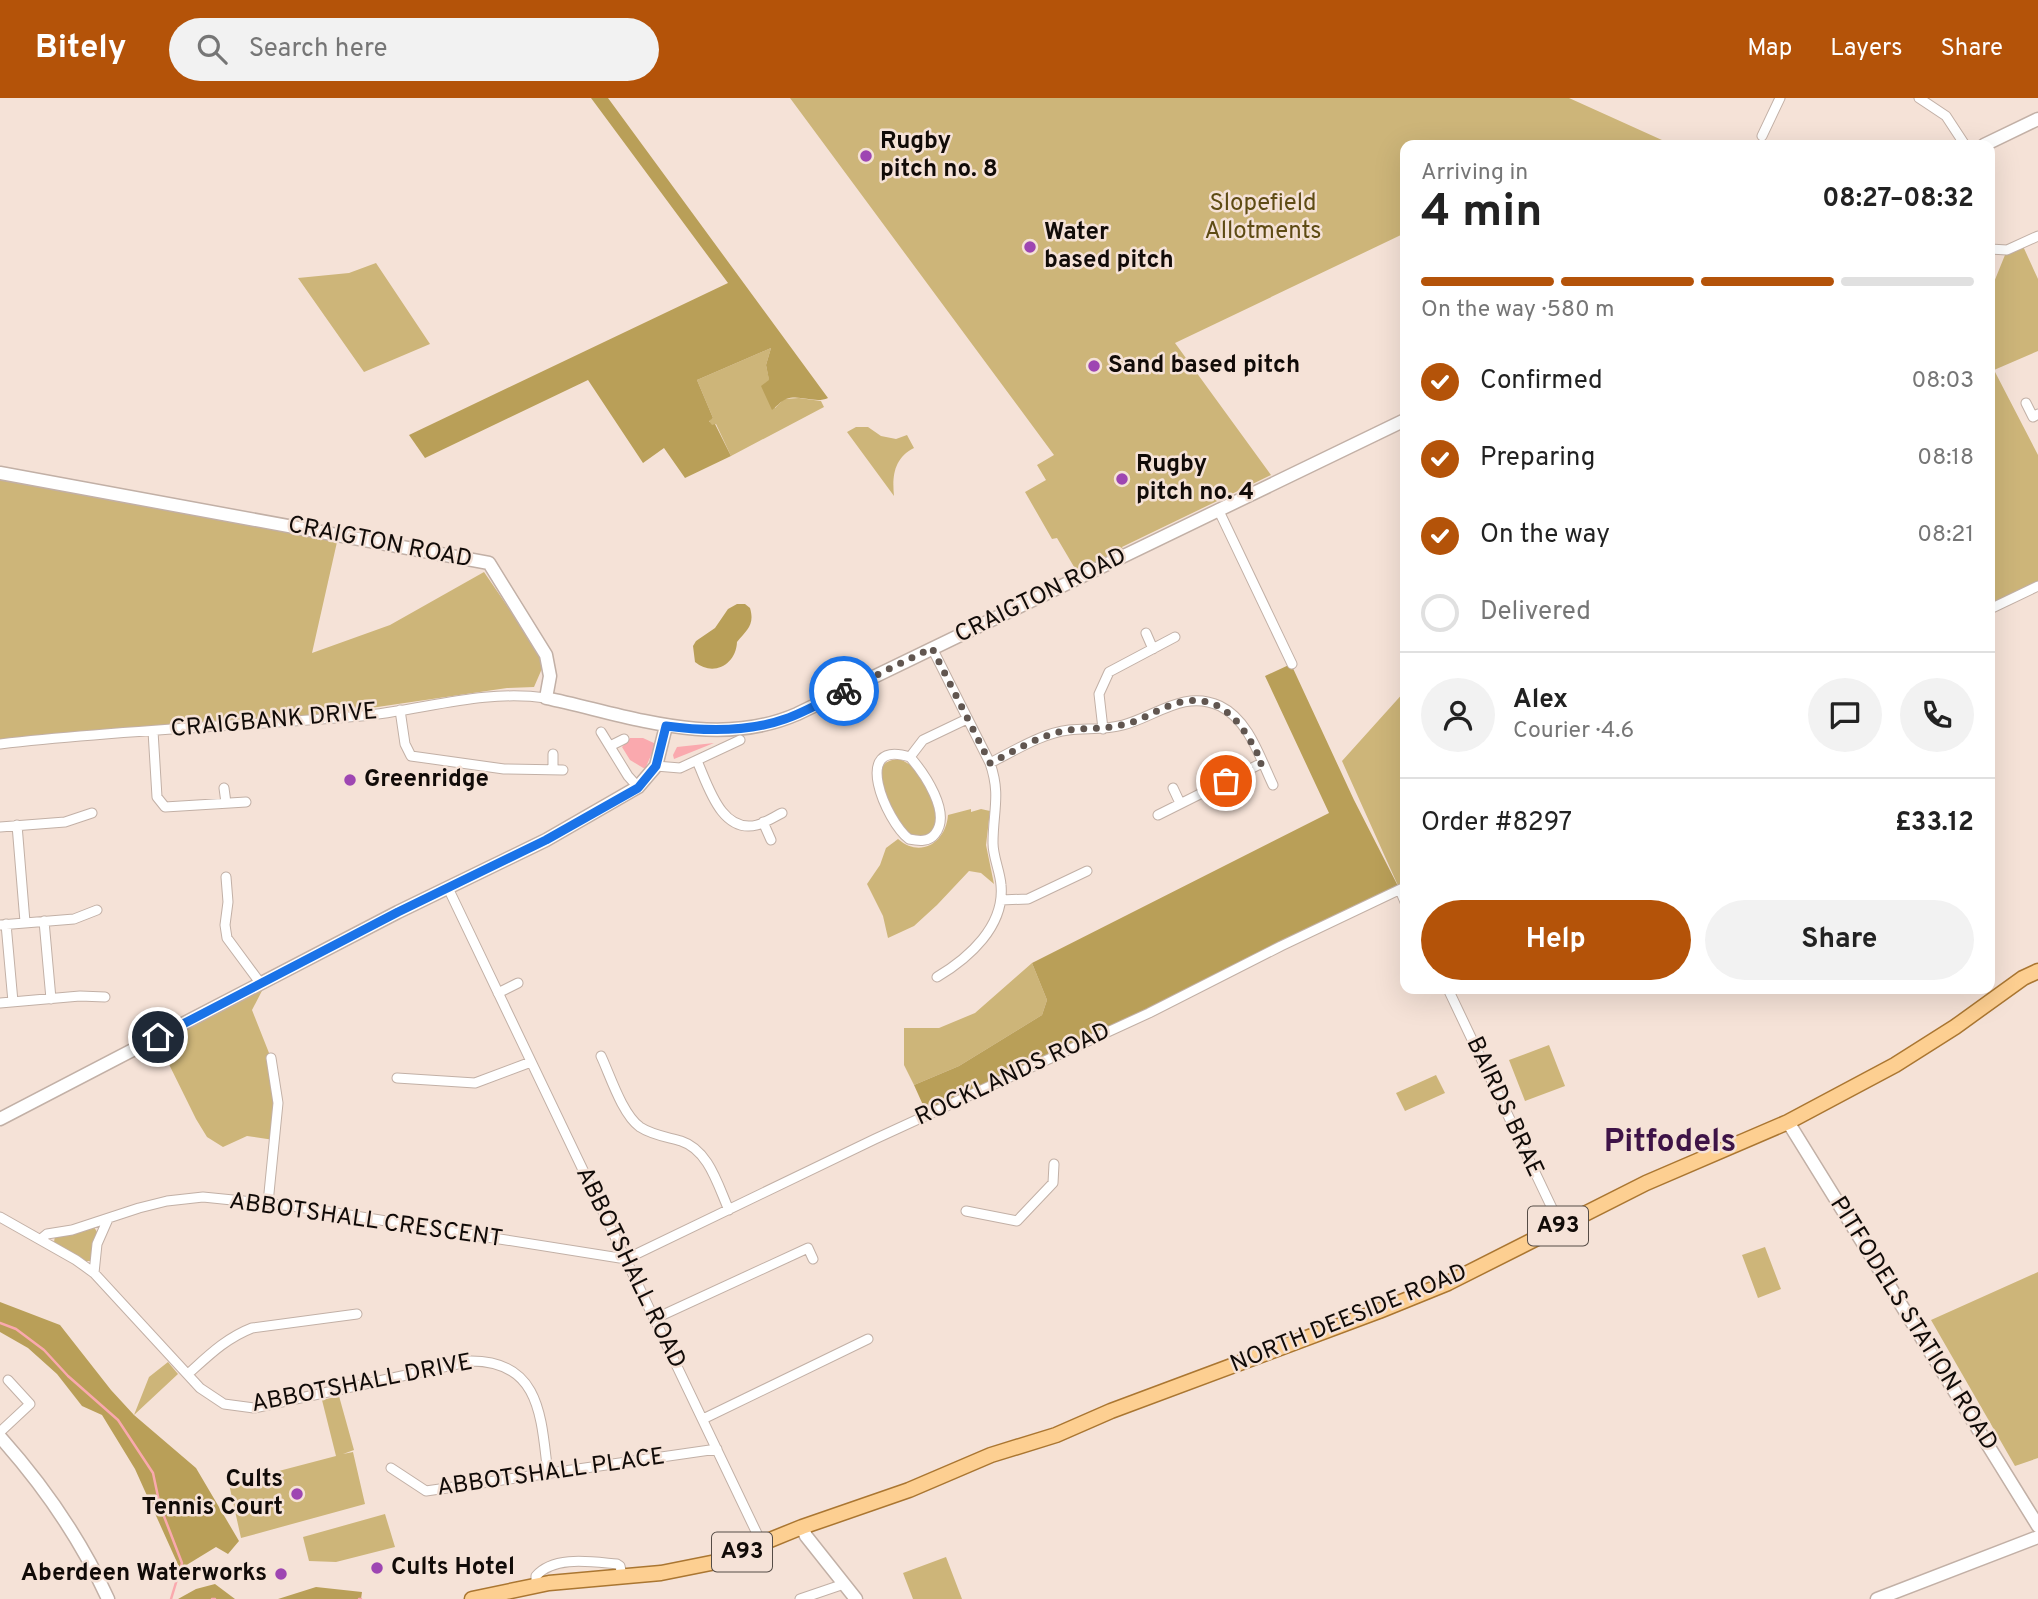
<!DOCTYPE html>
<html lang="en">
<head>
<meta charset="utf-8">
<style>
  :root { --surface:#fff; --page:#f2f2f2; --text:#222; --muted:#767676; --line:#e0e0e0; --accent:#b45309 }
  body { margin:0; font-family:Overpass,sans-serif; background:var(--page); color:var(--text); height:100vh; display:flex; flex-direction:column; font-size:26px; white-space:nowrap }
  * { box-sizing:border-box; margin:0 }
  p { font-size:23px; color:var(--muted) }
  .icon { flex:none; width:38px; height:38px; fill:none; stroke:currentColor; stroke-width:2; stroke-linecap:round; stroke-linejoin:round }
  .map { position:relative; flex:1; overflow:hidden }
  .panel { position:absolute; left:1400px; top:42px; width:595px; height:854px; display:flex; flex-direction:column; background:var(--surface); border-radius:14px; box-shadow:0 7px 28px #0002 }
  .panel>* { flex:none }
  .pin { position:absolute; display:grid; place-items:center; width:60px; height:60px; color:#fff; margin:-30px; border:4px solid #fff; border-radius:50%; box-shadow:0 2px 7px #0007 }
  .courier { position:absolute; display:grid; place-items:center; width:70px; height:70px; margin:-35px; border:5px solid #1a73e8; border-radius:50%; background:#fff; color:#222; box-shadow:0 2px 9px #0007 }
  .head em { font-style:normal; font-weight:700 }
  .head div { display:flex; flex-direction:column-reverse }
  .head { display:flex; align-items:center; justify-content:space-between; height:119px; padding:0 21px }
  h1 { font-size:46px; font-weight:700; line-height:52px }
  .bar { display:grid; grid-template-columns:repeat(4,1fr); gap:10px 7px; align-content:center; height:84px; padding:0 21px }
  .bar i { height:9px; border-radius:5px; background:var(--line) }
  .bar .on { background:var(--accent) }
  .bar p { grid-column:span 4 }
  .line { display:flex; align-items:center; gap:18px; padding:0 21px; border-top:2px solid var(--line) }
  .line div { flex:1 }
  .round { display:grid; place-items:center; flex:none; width:74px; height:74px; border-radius:37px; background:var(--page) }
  ol { padding:0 21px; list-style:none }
  li { display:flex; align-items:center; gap:21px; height:77px }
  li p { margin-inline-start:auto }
  li .icon { padding:7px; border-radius:50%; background:var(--accent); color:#fff; stroke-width:4 }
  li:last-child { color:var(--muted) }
  li i { width:38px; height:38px; border:4px solid var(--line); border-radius:50% }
  .button { display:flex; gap:14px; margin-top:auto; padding:14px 21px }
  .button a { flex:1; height:80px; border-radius:42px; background:var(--accent); color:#fff; font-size:28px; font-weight:700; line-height:80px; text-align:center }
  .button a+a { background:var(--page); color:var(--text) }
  header { display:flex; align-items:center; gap:42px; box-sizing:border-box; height:98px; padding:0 35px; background:var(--accent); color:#fff }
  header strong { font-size:33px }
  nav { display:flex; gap:38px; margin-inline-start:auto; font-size:24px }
  .search { width:490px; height:63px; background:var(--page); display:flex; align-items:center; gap:18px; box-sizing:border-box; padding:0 24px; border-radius:38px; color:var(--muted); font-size:26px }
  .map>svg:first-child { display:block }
  .green { fill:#cdb579 }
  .forest { fill:#b99f58 }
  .water { fill:#faa9ae }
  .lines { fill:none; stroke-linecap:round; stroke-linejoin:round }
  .stream { stroke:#faa9ae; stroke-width:2.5 }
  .street-casing { stroke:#c2b0a6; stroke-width:11 }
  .secondary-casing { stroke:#c2b0a6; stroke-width:15 }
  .primary-casing { stroke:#aa7631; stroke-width:17 }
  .street { stroke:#fff; stroke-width:9 }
  .secondary { stroke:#fff; stroke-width:12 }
  .primary { stroke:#fdcf91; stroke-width:14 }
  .done { stroke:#615650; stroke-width:7; stroke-dasharray:0 12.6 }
  .route { stroke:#1a73e8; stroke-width:9 }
  .poi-dot { fill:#9e46b2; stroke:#f5e2d7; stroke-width:2.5 }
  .labels { text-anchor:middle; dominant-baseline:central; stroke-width:5; stroke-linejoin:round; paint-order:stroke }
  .shield { fill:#f5e2d7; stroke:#554c46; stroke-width:2 }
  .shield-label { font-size:23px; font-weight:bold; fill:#110b08 }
  .poi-label { font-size:24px; font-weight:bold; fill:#110b08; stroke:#f5e2d7; text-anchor:start }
  .park-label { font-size:24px; fill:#5e4b14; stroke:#f5e2d7 }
  .street-label { font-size:24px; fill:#110b08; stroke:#f5e2d7 }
  .district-label { font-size:32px; font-weight:bold; fill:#3e1347; stroke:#f5e2d7 }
</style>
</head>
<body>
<header>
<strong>Bitely</strong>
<div class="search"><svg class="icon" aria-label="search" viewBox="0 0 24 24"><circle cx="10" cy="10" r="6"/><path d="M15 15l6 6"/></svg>Search here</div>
<nav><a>Map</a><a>Layers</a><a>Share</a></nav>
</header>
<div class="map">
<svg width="2038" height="1501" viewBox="0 0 2038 1501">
  <rect width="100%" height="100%" fill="#f5e2d7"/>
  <path class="green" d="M790,0H1569L1673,47H1405V139L1403,136L1175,245L1271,377L1122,449L1126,456L1080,479L1057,440L1052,441L1025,394L1046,382L1037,367L1054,357Z
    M2022,146L2038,181V253L1994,272L2038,357V486L1990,511V194L2007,152Z
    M376,165L430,246L364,274L298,180L349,175Z
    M771,250L766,267L775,310L784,301L799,300L821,303L824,309L731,358L716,326L711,328L709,322L713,320L697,282Z
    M856,329H868L881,338L896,341L907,337L914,350C894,360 892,378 894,398L847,334Z
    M0,382L264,428L337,444L312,555L390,527L484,474L534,547L544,566L534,589L507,590L357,612L218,628L0,646Z
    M1405,593V789L1400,792L1342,663Z
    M898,661C922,667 934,701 937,724C915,774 869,686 883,668C886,663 892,662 898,661Z
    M971,711V714L981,711L990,713L986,747L994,786L981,775L969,773L937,807L914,828L888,840L883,818L867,786L880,767L886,750L898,741C921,761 946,744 948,717Z
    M1032,865L1047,902L1042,917L959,968L914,987L904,967V930H939L975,915Z
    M266,885L252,912L271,960L276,983L274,1042L247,1038L223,1049L207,1039L196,1021L156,940Z
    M1549,947L1565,988L1525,1003L1509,962Z
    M1436,977L1445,995L1405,1013L1396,995Z
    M94,1129L97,1134L90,1163H85L54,1144L55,1138Z
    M1765,1149L1781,1191L1758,1200L1742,1157Z
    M2038,1174V1360L2015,1368L1931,1222Z
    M168,1264L178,1276L134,1317L149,1279Z
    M339,1298L354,1352L343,1356L353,1354L365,1406L241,1440L229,1386L336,1358L322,1302Z
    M385,1416L395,1449L336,1464L309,1463L303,1439Z
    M946,1459L962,1501H913L903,1475Z"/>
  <path class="forest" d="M591,0H608L828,300C815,306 800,296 786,301C781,303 776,309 772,312L761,288L769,282L766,267L771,250L697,282L713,320L709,323L712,327L715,326L731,358L685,380L664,350L643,365L588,282L425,360L409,337L728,185Z
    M737,506H745L750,510C755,527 747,532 737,544C736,567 713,579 695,564L693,548L696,543L715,530L728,511Z
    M1291,566L1354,702L1400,792L927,1016L914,987L959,968L1042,917L1047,902L1032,865L1329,715L1265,578Z
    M0,1204L60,1227L111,1292L134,1317L196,1370L239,1443L228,1456L216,1449L180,1471L135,1371L102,1317L82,1308L57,1276L28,1250L0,1234Z
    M215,1486L235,1501H178L196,1491Z
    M316,1489L362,1494L361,1501H278Z"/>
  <path class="water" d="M630,640H643L656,646L645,671L630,662L622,649Z
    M714,645L674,661L673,657L677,649Z"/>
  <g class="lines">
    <path class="stream" d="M0,1225L16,1231L44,1252L68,1278L118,1322L153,1375L160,1408L182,1465L171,1501
      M212,1501H215
      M359,1501H361"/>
    <g class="street-casing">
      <path id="street" d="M1919,0L1946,18L1965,47
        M1762,38L1780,0
        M1990,151L2007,152L2038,138
        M2026,305L2033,319L2038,316
        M1218,411L1292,566
        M1990,511L2038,488
        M1146,535L1153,551
        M932,550L990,665C1001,697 993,713 993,745C993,759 1000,773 1001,787C1005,828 969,860 937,879
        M400,612L405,646L411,658L504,671L563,672
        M1103,631L1099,596L1109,574L1175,539
        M153,633L157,699L165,709L246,704
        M601,634L628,678L638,689
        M0,646C120,632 241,628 361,618C424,612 483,591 546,600
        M610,648L624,641
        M910,659C924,675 952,715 935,736C929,744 919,743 909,741C886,723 850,640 910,659L923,642L967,621
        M697,663C708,687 721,736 757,727C765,725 774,719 782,715
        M990,665C1014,653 1042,635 1069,632C1087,630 1105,632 1123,627C1155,619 1184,591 1220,608C1249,622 1260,660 1273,687
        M656,668L680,670L740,642
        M553,672V656
        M224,690L226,705
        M1173,690L1180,705
        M1158,717L1262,665
        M763,724L771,742
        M17,727L25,824
        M0,729L65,724L92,715
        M226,779L228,804L225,827L227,840L261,886
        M448,790L762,1446
        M1400,792L1405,804
        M1001,802L1028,801L1087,773
        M44,823L51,901
        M6,826L13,904
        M0,827L74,821L97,812
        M1448,891L1560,1127
        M498,895L518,885
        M0,905L80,898L105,899
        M601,958C610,977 622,1016 640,1029C652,1037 667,1039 681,1043C709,1052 718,1088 729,1112
        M397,980L475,985L531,964
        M268,1105L278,1005L271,960
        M966,1113L1017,1123L1053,1085L1054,1066
        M0,1119L76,1162L94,1175L200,1290L224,1306L254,1310L471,1263C542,1263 541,1322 548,1376
        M41,1141L47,1136L72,1132L139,1110L167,1103L203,1099L292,1108L626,1161L875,1041L1149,915L1281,848L1405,789
        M94,1175L97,1146L108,1121
        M654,1221L808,1150L813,1161
        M188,1276C208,1258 226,1240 252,1230L357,1216
        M703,1321L868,1241
        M0,1334L30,1306L8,1282
        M391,1370L426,1393L717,1351
        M536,1487V1478C554,1457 593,1464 617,1466L620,1468L622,1478
        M800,1501L844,1486"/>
    </g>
    <g class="secondary-casing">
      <path id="secondary" d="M1984,47L2038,21
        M0,375L489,465L546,557L550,578L546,600C627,617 715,652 797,616L1405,322
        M0,1021L398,814L546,742L638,689L656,668L666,628
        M1788,1024L2038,1428
        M0,1339C43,1387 81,1442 108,1501
        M802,1429L806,1438L856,1501
        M1877,1501L2038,1439"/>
    </g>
    <g class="primary-casing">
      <path id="primary" d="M472,1501L549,1485L661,1475L716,1464L802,1429L909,1392L991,1357L1056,1337L1111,1313L1379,1213L1448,1185L1646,1085L1788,1024L1895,967L1955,929L2023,880L2038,873"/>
    </g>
    <use href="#street" class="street"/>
    <use href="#secondary" class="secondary"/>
    <use href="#primary" class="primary"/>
  </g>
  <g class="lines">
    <path class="done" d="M844,593L932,550L990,665C1013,654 1038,638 1063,633C1082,629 1102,632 1121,627C1139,624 1154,613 1171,607C1220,589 1244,627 1262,665L1226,683"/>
    <path class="route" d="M158,939L398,814L546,742L638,690L656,668L666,628C703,633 749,634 785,621C805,614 824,603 844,593"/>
  </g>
  <g class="poi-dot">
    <circle cx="866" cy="58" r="7"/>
    <circle cx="1030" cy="149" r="7"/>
    <circle cx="1094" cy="268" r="7"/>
    <circle cx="1122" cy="381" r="7"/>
    <circle cx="350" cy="682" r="7"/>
    <circle cx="297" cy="1396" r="7"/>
    <circle cx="377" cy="1470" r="7"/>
    <circle cx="281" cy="1476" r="7"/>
  </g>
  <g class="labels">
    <g class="shield">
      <rect x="1528" y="1108.5" width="60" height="39" rx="5"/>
      <rect x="712" y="1434.5" width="60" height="39" rx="5"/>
    </g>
    <g class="shield-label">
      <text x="1558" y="1128">A93</text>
      <text x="742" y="1454">A93</text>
    </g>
    <g class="poi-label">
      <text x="880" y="44">Rugby<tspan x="880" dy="28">pitch no. 8</tspan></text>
      <text x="1044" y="135">Water<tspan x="1044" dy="28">based pitch</tspan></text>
      <text x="1108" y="268">Sand based pitch</text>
      <text x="1136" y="367">Rugby<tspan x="1136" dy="28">pitch no. 4</tspan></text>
      <text x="364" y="682">Greenridge</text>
      <text x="283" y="1382" text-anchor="end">Cults<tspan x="283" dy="28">Tennis Court</tspan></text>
      <text x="391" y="1470">Cults Hotel</text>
      <text x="267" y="1476" text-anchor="end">Aberdeen Waterworks</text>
    </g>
    <g class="park-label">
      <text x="1263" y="106">Slopefield<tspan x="1263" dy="28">Allotments</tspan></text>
    </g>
    <g class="street-label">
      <text transform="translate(380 445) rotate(11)">CRAIGTON ROAD</text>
      <text transform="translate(1041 498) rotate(-26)">CRAIGTON ROAD</text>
      <text transform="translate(274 623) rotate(-5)">CRAIGBANK DRIVE</text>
      <text transform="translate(1013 977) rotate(-25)">ROCKLANDS ROAD</text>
      <text transform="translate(1504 1009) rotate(65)">BAIRDS BRAE</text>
      <text transform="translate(366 1123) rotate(8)">ABBOTSHALL CRESCENT</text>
      <text transform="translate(630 1170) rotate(64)">ABBOTSHALL ROAD</text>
      <text transform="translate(1349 1221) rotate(-22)">NORTH DEESIDE ROAD</text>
      <text transform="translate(1913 1226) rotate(58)">PITFODELS STATION ROAD</text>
      <text transform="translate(362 1286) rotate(-11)">ABBOTSHALL DRIVE</text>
      <text transform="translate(551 1375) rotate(-8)">ABBOTSHALL PLACE</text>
    </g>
    <g class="district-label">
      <text x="1670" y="1045">Pitfodels</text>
    </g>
  </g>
</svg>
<div class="pin" style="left:1226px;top:683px;background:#ea580c"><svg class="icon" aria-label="bag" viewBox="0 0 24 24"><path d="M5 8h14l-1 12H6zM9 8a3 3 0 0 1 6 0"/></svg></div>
<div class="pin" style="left:158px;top:939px;background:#1f2937"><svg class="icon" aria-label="home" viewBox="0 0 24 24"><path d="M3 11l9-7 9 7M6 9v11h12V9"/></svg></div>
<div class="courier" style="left:844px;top:593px"><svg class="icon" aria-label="bike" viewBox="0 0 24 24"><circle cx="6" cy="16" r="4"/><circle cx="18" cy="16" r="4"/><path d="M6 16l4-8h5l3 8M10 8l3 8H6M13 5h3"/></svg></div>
<section class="panel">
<div class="head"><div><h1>4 min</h1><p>Arriving in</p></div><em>08:27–08:32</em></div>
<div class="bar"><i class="on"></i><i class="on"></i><i class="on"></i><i></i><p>On the way · 580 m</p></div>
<ol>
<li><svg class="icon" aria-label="check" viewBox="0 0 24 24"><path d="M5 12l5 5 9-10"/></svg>Confirmed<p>08:03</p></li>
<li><svg class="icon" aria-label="check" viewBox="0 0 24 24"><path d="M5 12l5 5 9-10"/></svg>Preparing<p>08:18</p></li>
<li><svg class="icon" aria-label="check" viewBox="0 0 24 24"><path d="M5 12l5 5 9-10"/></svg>On the way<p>08:21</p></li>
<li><i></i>Delivered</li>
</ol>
<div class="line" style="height:126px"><a class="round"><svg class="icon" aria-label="person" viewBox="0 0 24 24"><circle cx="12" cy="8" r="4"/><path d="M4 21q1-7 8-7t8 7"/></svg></a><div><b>Alex</b><p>Courier · 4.6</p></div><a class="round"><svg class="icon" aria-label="chat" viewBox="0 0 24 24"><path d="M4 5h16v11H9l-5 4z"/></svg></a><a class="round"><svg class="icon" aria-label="phone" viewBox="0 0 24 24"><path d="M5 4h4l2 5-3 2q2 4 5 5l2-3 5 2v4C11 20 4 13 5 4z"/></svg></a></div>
<div class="line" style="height:91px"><div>Order #8297</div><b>£33.12</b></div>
<div class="button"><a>Help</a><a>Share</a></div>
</section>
</div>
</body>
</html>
